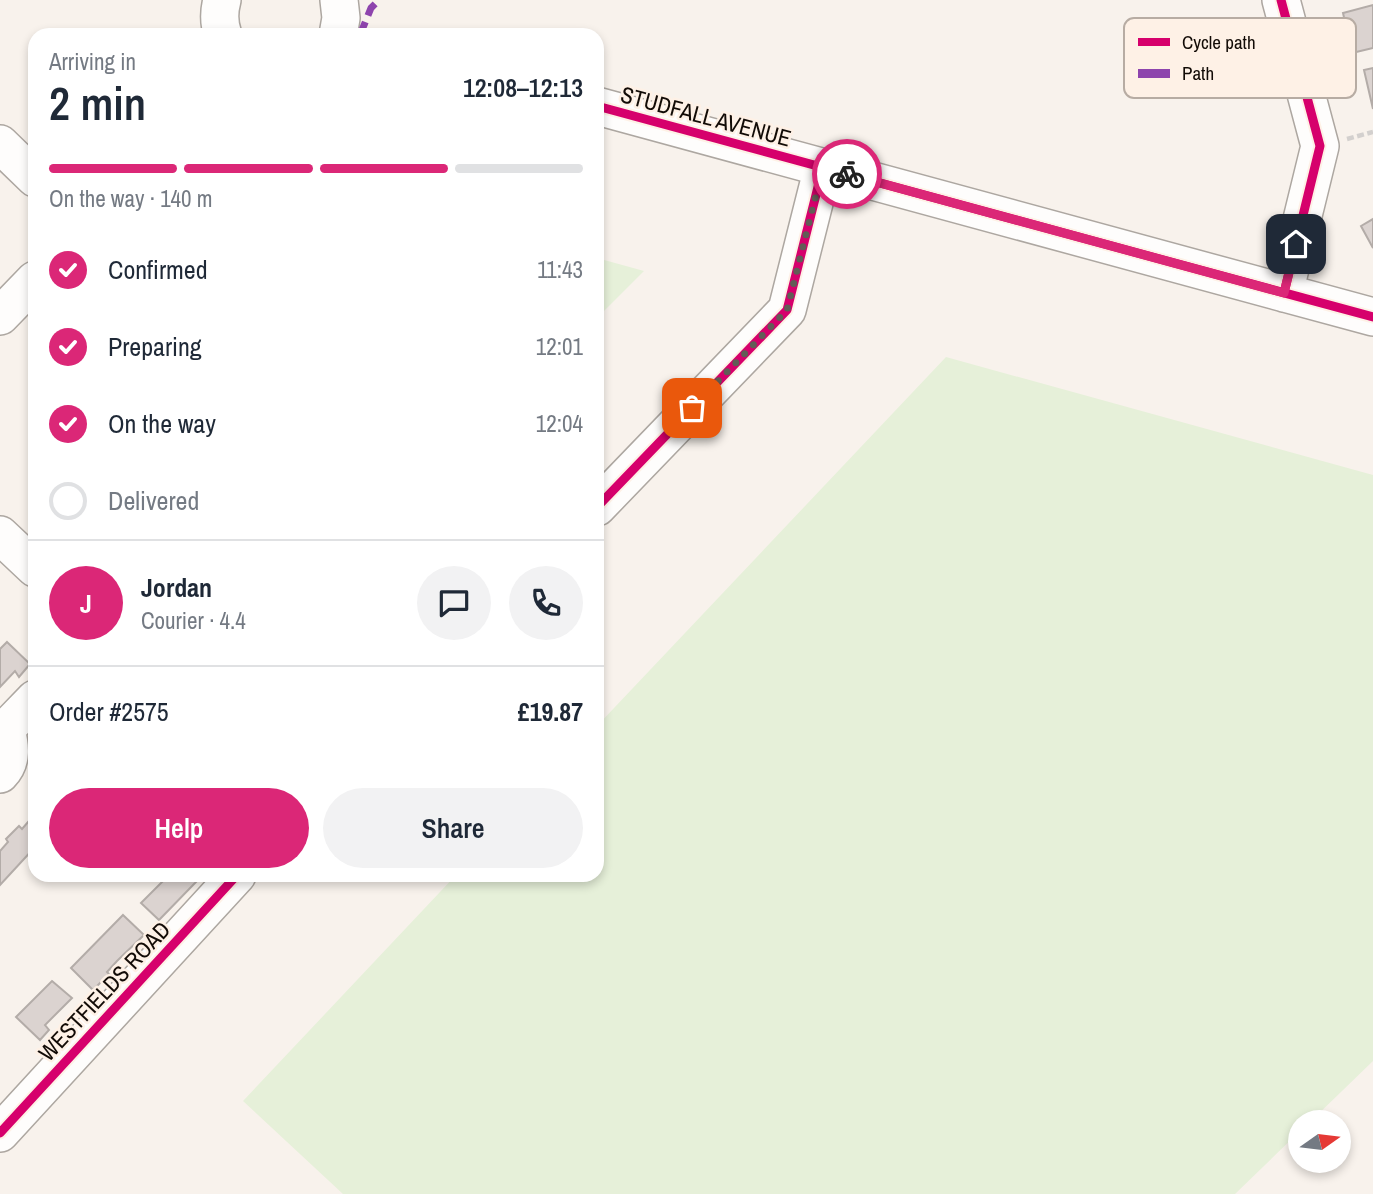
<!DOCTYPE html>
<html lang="en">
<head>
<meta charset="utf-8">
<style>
  :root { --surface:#fff; --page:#f2f2f3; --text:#1f2937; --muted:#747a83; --line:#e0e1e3; --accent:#db2777 }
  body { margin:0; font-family:"Archivo Narrow",sans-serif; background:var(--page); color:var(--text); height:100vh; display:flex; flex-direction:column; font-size:26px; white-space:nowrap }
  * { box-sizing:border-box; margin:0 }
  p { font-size:23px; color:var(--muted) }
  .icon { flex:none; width:38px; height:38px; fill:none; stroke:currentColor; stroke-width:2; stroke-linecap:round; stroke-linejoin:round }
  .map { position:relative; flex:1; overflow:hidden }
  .panel { position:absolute; left:28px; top:28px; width:576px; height:854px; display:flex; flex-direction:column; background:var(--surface); border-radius:21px; box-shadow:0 4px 10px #0003 }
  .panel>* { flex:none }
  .needle { width:46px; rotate:76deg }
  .fabs { position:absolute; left:1288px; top:1110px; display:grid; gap:14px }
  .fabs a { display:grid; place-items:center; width:63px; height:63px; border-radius:50%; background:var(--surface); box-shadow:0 4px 10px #0003; font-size:35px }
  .pin { position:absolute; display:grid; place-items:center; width:60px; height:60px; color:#fff; margin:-30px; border-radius:14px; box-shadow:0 4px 10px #0006 }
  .courier { position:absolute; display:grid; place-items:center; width:70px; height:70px; margin:-35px; border:5px solid #db2777; border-radius:50%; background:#fff; color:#222; box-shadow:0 2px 9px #0007 }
  .summary em { font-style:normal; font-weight:600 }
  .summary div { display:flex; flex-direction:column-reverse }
  .summary { display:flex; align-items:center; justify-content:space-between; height:119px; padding:0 21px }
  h1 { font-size:46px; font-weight:600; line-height:52px }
  .bar { display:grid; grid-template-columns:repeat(4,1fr); gap:10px 7px; align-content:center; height:84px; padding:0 21px }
  .bar i { height:9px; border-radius:5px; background:var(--line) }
  .bar .active { background:var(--accent) }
  .bar p { grid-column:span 4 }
  .line { display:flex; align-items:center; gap:18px; padding:0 21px; border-top:2px solid var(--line) }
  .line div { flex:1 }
  .round { display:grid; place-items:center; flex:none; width:74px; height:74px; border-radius:37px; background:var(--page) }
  ol { padding:0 21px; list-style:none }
  li { display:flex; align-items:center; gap:21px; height:77px }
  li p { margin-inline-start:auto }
  li .icon { padding:7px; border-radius:50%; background:var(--accent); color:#fff; stroke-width:4 }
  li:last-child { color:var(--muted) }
  li i { width:38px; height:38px; border:4px solid var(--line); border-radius:50% }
  .button { display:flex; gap:14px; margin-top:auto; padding:14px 21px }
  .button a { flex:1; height:80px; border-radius:42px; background:var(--accent); color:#fff; font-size:28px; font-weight:600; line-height:80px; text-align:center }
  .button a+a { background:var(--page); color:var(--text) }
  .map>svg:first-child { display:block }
  .green { fill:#e6f0d9 }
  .building { fill:#dbd3d0; stroke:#b3aca8; stroke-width:2 }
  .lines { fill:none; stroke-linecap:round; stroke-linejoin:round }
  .minor-casing { stroke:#ada7a1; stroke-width:40 }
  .path { stroke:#d3d0ce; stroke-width:4.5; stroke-dasharray:7 3.5; stroke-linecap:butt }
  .minor { stroke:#fefdfc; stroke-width:37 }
  .quiet { stroke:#8e44ad; stroke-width:7; stroke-dasharray:14 7; stroke-linecap:butt }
  .cycleway-casing { stroke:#fef1e6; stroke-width:13 }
  .cycleway { stroke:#d6006c; stroke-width:9 }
  .done { stroke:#625c56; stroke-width:7; stroke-dasharray:0 12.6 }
  .route { stroke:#db2777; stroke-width:9 }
  .labels { text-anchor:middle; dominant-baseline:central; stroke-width:5; stroke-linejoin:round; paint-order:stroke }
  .street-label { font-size:23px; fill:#120b06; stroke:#fef1e6 }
  .key { fill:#fef1e6; stroke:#b7aca3; stroke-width:2 }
  .key-label { font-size:19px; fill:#120b06 }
</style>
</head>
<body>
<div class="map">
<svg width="1373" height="1194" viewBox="0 0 1373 1194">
  <rect width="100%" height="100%" fill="#f8f2ec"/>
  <path class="green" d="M597,258L644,271L597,318Z
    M946,357L1373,475V1061L1310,1122H1300V1131L1235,1194H343L243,1101L456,875H597V726Z"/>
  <path class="building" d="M1373,5V48L1352,53L1343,13Z
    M1373,68V109L1364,70Z
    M1373,219V248L1361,226Z
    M7,642L30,664L19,677L15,671L0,687V649Z
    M35,814V847L0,885V851L8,842L6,839L19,826L22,829Z
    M169,875H189L196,882L159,920L141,903Z
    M123,915L144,935L117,961L107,972L109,974L93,990L71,968Z
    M52,981L72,998L45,1025L49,1030L40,1040L16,1017Z"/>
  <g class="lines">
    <g class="minor-casing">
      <path id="minor" d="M222,0C219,11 219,24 223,35
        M1281,0L1320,146L1284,293
        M338,35L341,18L339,0
        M597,106L1373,317
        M0,144L35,178
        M0,316L35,280
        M597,507L787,310L823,167
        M0,535L35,568
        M0,774C13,761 10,745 6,729L35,699
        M0,1133L237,875"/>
    </g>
    <path class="path" d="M1347,139L1373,132"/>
    <use href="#minor" class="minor"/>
    <path class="quiet" d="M360,35L371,8L379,0"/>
    <g class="cycleway-casing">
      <path id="cycleway" d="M1281,0L1320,146L1284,293
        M597,106L1373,317
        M597,507L787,310L823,167
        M0,1133L237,875"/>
    </g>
    <use href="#cycleway" class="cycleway"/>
  </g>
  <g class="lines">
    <path class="done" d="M692,408L787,310L823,167L847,174"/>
    <path class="route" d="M847,174L1284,293L1296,244"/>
  </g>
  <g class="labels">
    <g class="street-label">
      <text transform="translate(706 116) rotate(15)">STUDFALL AVENUE</text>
      <text transform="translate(104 991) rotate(-47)">WESTFIELDS ROAD</text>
    </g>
  </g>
  <rect x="1124" y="18" width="232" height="80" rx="10" class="key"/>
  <rect x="1138" y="38" width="32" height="8" fill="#d6006c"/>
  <rect x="1138" y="69" width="32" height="9" fill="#8e44ad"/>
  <g class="key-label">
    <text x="1182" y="49">Cycle path</text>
    <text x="1182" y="80">Path</text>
  </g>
</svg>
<div class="fabs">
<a><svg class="needle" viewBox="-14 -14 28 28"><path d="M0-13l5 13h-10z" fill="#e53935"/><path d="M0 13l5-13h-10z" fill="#747a83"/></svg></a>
</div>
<div class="pin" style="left:692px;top:408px;background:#ea580c"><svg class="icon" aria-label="bag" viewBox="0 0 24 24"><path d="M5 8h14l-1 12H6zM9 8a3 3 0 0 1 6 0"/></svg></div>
<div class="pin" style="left:1296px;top:244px;background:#1f2937"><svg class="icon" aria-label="home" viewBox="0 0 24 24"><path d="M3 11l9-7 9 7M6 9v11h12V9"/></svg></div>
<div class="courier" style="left:847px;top:174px"><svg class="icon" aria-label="bike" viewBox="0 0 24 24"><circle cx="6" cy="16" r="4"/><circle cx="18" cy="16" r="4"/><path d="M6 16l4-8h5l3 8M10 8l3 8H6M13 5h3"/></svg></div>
<section class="panel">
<div class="summary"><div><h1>2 min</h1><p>Arriving in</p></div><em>12:08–12:13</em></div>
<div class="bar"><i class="active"></i><i class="active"></i><i class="active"></i><i></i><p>On the way · 140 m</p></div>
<ol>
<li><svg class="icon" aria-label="check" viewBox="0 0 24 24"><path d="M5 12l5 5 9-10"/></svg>Confirmed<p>11:43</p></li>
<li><svg class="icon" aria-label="check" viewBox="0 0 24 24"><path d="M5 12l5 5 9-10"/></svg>Preparing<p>12:01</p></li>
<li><svg class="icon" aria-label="check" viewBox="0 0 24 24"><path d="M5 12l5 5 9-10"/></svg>On the way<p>12:04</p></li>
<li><i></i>Delivered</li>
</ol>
<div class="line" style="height:126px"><b class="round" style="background:var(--accent);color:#fff">J</b><div><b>Jordan</b><p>Courier · 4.4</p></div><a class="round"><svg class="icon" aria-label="chat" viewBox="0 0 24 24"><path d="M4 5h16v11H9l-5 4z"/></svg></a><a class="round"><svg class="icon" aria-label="phone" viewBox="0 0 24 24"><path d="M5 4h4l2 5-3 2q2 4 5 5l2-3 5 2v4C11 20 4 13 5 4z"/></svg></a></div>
<div class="line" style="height:91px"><div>Order #2575</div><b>£19.87</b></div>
<div class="button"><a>Help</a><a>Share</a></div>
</section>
</div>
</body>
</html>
